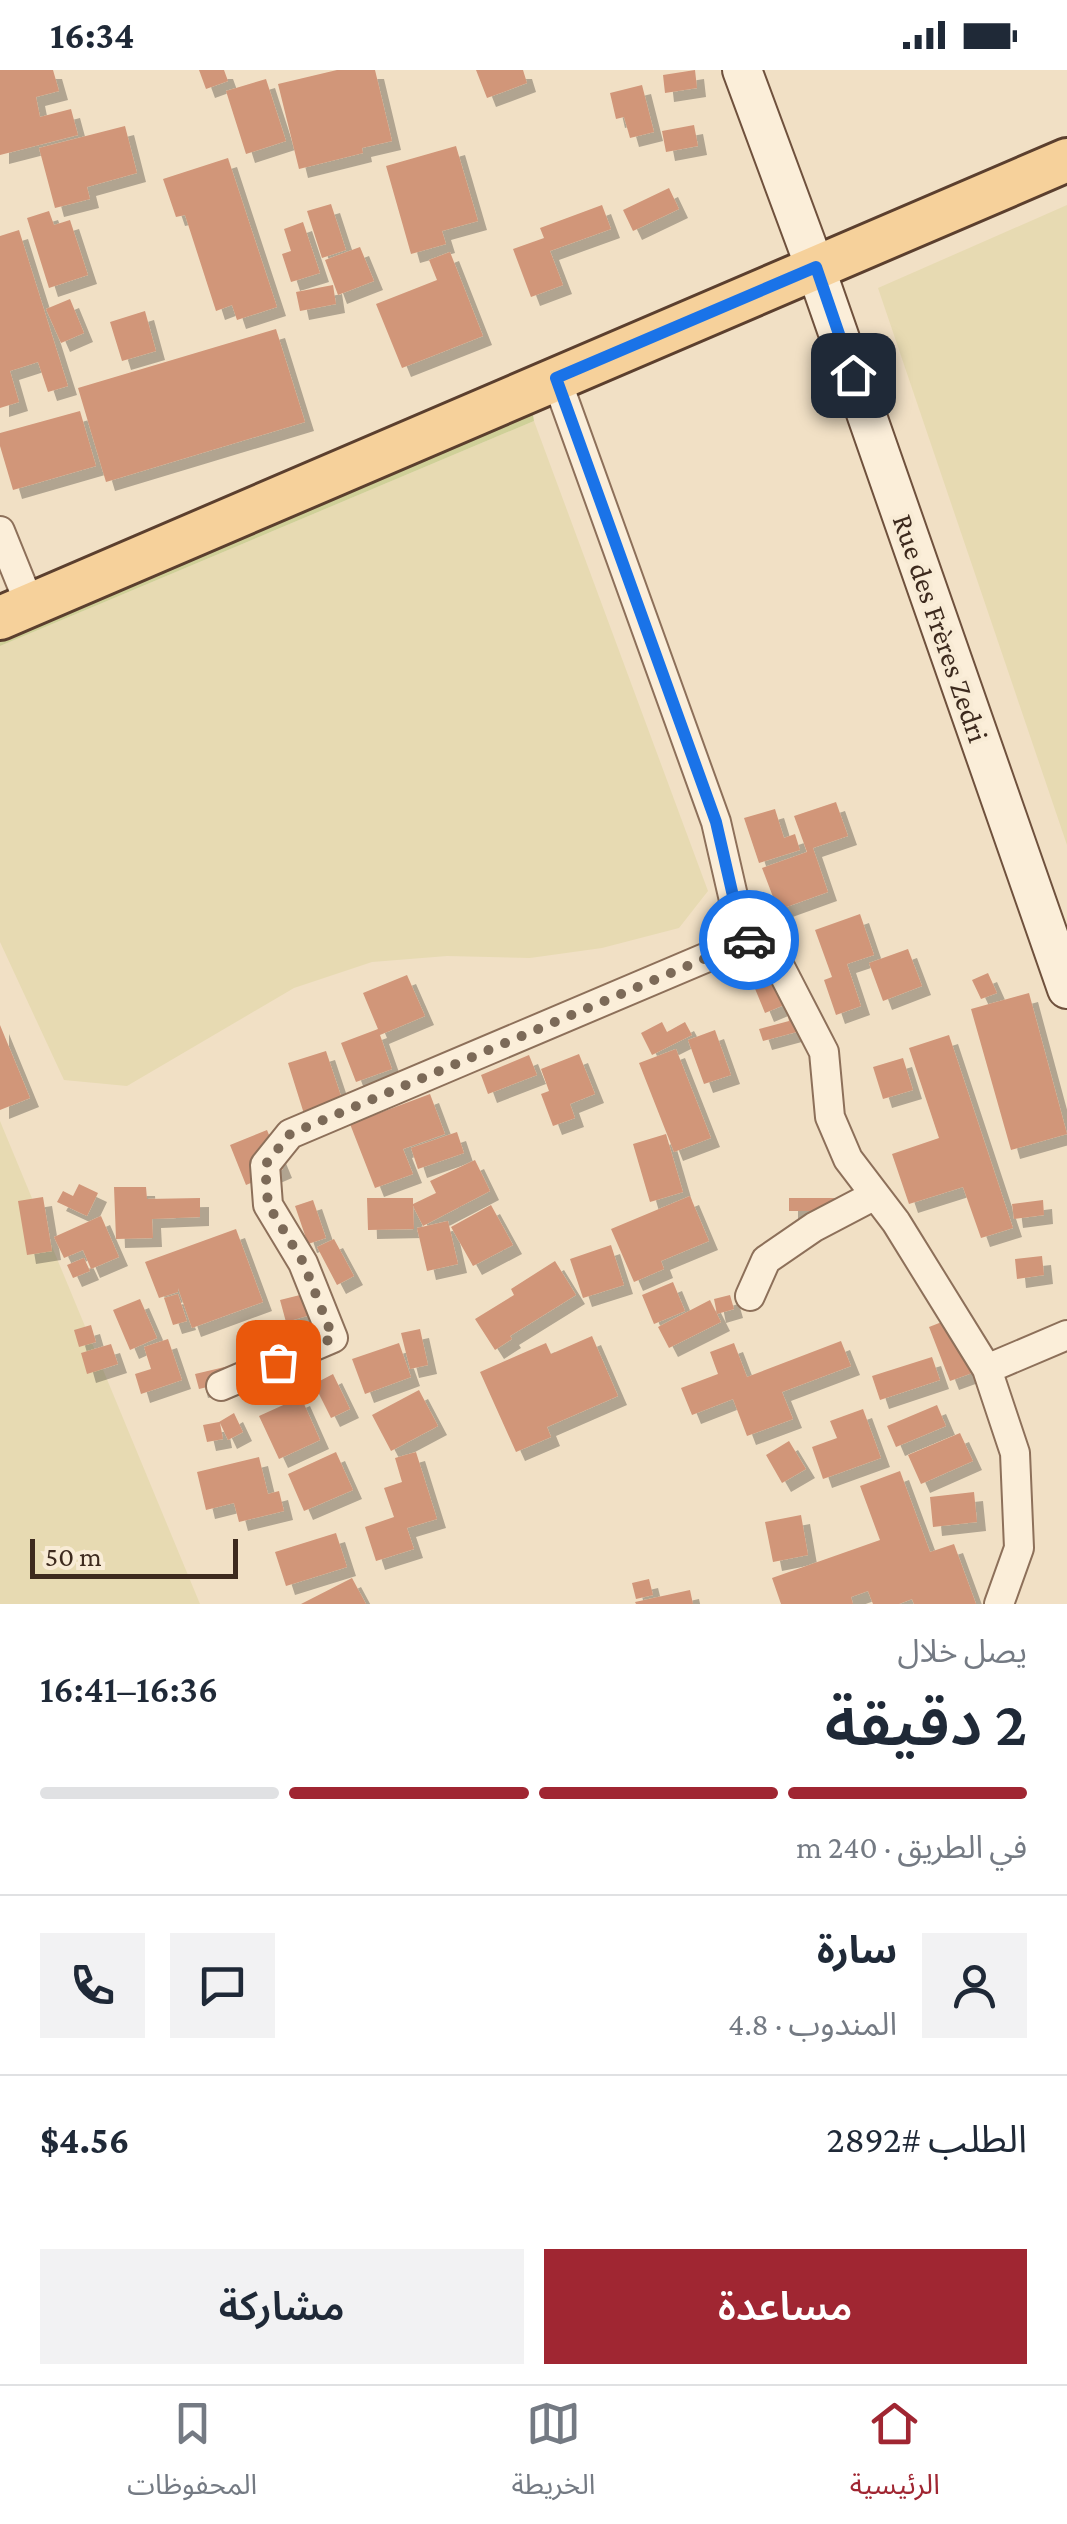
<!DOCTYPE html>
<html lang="ar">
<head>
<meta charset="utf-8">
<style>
  :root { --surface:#fff; --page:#f2f2f3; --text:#1f2937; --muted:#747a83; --line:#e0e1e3; --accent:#a02632 }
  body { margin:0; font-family:"Crimson Pro","Noto Sans Arabic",serif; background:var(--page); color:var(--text); direction:rtl; height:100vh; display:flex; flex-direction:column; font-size:38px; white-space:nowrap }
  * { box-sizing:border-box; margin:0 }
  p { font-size:32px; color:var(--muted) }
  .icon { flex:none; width:55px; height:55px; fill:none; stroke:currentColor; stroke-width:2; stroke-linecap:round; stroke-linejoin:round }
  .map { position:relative; height:1534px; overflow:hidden; direction:ltr }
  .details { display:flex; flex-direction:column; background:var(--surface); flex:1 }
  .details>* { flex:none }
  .scale { position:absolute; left:30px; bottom:25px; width:208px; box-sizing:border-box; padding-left:10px; border:5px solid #3d2a1e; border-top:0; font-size:28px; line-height:35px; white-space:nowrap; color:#3d2a1e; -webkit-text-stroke:8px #f8ebd5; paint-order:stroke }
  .pin { position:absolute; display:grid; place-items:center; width:85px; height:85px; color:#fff; margin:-42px; border-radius:20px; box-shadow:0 5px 15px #0006 }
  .courier { position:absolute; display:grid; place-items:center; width:100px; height:100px; margin:-50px; border:8px solid #1a73e8; border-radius:50%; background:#fff; color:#222; box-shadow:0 2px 12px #0007 }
  .summary em { font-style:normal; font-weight:600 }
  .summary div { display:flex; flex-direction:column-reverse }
  .summary { display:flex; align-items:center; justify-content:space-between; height:170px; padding:0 40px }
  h1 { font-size:65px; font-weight:600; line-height:75px }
  .bar { display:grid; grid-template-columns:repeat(4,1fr); gap:15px 10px; align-content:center; height:120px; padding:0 40px }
  .bar i { height:12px; border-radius:8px; background:var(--line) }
  .bar .current { background:var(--accent) }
  .bar p { grid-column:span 4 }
  .line { display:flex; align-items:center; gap:25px; padding:0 40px; border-top:2px solid var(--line) }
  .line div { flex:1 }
  .round { display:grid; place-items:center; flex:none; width:105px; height:105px; border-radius:0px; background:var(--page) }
  .action { display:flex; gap:20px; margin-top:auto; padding:20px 40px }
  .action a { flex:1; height:115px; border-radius:0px; background:var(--accent); color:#fff; font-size:40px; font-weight:600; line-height:115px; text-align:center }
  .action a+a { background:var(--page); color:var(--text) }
  .status { display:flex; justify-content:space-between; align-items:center; height:70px; padding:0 50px; background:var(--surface); direction:ltr }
  .status svg { height:28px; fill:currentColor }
  .dock { display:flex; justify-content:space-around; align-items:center; height:140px; border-top:2px solid var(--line); background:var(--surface); font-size:28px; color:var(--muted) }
  .dock a { display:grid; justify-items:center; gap:5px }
  .dock .current { color:var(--accent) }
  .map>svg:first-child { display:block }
  .farmland { fill:#e7dab2 }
  .green { fill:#cfd098 }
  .building { fill:#d19679; filter:url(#shadow) }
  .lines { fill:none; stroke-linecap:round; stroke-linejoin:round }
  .minor-casing { stroke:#8d705a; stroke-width:32 }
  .secondary-casing { stroke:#6f513d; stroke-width:42 }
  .primary-casing { stroke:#5b3f2e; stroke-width:48 }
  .minor { stroke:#fbeed9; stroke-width:28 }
  .secondary { stroke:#fbeed9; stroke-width:38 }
  .primary { stroke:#f6d19b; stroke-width:42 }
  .done { stroke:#7c6a58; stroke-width:10; stroke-dasharray:0 18 }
  .route { stroke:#1a73e8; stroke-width:12 }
  .labels { text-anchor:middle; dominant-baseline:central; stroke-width:8; stroke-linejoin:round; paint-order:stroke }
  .street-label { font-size:30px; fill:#3d2a1e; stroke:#f8ebd5 }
</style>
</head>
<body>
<div class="status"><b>16:34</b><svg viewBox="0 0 49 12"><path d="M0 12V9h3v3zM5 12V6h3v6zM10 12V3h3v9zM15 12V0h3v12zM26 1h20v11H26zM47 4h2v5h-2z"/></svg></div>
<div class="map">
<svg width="1067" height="1534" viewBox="0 0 1067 1534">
  <defs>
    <filter id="shadow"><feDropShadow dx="9" dy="9" stdDeviation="0" flood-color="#0004"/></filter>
  </defs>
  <rect width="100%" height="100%" fill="#f1e0c5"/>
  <path class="farmland" d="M1067,135V775L878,218Z
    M534,351L708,821L679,858L602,878L530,888L447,886L372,892L294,918L127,1016L64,1010L0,872V576Z
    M0,1051L200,1534H0Z"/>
  <path class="green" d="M530,326L534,351L0,576V558Z"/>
  <path class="building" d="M0,0H53L59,21L36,27L40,47L71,39L78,65L0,85Z
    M199,0H224L228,11L206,19Z
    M337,0H375L392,71L362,78L363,83L299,99L278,14Z
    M476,0H523L527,13L487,28Z
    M695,0L697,18L665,23L663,5Z
    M266,9L286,71L246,84L226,21Z
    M642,15L654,62L630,68L624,47L616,49L610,23Z
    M694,55L698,76L666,82L662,61Z
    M125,56L137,103L87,117L90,129L55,138L39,78Z
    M456,76L478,151L442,161L446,174L411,184L386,96Z
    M228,88L277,237L237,250L232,235L216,241L185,145L176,147L163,109Z
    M669,118L679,139L633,161L623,140Z
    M331,134L346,180L322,188L307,141Z
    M602,135L611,159L550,181L563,215L531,227L513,179L544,168L540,158Z
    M49,141L54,155L70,150L88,205L49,218L27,148Z
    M303,152L320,203L291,212L282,184L291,181L284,159Z
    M19,160L68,316L48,322L38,292L10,301L19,332L0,338V166Z
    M360,177L374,211L338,225L325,190Z
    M450,182L483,266L402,298L376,234L437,210L429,190Z
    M333,215L336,234L300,241L296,222Z
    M70,229L84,263L61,273L46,239Z
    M145,241L156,281L122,291L110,252Z
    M276,259L305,352L106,412L78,318Z
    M80,341L96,396L13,420L0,376V363Z
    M836,732L848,766L813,778L828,822L778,840L762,798L807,782L794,746Z
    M775,739L784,768L795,764L800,780L759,793L744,748Z
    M860,844L874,885L847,894L861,936L836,945L824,910L832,907L815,860Z
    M775,879L796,930L765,943L744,892Z
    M908,879L922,916L883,931L869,893Z
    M988,903L997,923L981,929L972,910Z
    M407,905L425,946L380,965L392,999L356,1012L341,973L378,959L363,923Z
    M1029,923L1067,1064L1011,1080L971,939Z
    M786,937L815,957L763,971L759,959L789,951Z
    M662,952L667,962L685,952L692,965L652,985L641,963Z
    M0,955L30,1028L0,1040Z
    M715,960L731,1005L704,1014L688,970Z
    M949,965L1013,1158L981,1168L963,1117L909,1134L892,1084L939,1068L909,978Z
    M676,979L711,1068L674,1082L639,993Z
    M326,981L344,1035L305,1047L288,993Z
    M579,984L595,1024L570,1034L575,1048L553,1056L541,1024L549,1021L541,999Z
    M529,985L537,1005L488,1024L481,1005Z
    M903,988L913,1020L883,1029L873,997Z
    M430,1024L445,1064L403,1079L413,1104L375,1118L350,1054Z
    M267,1060L283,1099L246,1115L230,1075Z
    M457,1062L464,1083L418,1099L411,1078Z
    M666,1064L683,1122L650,1132L633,1074Z
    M475,1090L490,1121L423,1156L413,1136L414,1159L368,1160L367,1128H413V1134L436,1123L430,1111Z
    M79,1114L98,1123L87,1146L57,1132L63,1121L73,1126Z
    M114,1117H146L147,1129L200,1128V1147L152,1149L153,1168L116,1169Z
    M690,1126L709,1171L661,1191L664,1199L634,1212L611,1159Z
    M43,1127L52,1181L27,1185L18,1131Z
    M789,1128H850L814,1146V1141H789Z
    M313,1130L326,1168L308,1174L295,1136Z
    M1043,1130L1044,1145L1014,1149L1012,1134Z
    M491,1135L513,1175L473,1196L451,1157Z
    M101,1146L119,1187L91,1199L83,1180L64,1188L54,1167Z
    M448,1151L458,1194L427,1201L417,1158Z
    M236,1159L263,1232L192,1258L178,1218V1222L159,1228L145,1192Z
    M334,1169L354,1206L337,1215L317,1177Z
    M611,1175L624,1215L583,1228L570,1189Z
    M1042,1186L1044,1205L1017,1209L1015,1189Z
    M84,1188L90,1201L73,1208L67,1195Z
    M555,1191L576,1225L510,1266L512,1269L495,1280L475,1249L514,1225L511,1219Z
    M673,1212L685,1241L654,1254L642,1225Z
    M316,1221L321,1242L286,1252L280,1230Z
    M178,1224L187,1251L173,1255L164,1228Z
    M730,1225L734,1239L717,1244L714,1229Z
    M140,1229L157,1268L130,1280L113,1240Z
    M710,1230L721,1252L669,1278L658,1257Z
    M952,1248L972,1303L950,1311L929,1257Z
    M91,1255L96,1272L79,1277L74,1260Z
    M420,1259L428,1295L410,1299L401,1263Z
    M288,1265L298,1293L255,1309L245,1282Z
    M592,1266L618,1326L547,1357L551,1367L516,1382L480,1302L546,1273L551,1284Z
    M168,1269L182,1310L141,1324L135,1304L151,1299L144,1277Z
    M841,1271L851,1296L782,1322L793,1349L747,1366L733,1329L692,1345L681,1318L718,1304L710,1282L734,1273L747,1307Z
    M399,1273L411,1307L365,1324L352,1289Z
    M111,1274L118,1294L87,1304L81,1283Z
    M932,1287L940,1310L880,1330L872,1306Z
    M233,1295L237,1310L199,1319L195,1304Z
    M333,1304L350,1339L331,1348L314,1314Z
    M419,1320L438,1356L391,1381L372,1345Z
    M301,1327L320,1370L279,1389L259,1346Z
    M937,1335L946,1356L896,1377L887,1356Z
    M863,1339L881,1388L823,1409L812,1377L837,1368L830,1351Z
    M234,1343L243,1362L228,1370L220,1353L223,1369L207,1372L203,1355L219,1352Z
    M960,1363L973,1391L921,1414L908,1385Z
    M789,1371L806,1399L782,1413L766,1385Z
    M336,1382L353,1420L304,1441L288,1404Z
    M416,1382L437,1449L407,1458L414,1479L376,1491L365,1457L394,1447L384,1418L402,1412L395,1388Z
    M259,1387L268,1424L279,1421L284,1441L239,1452L234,1433L206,1440L197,1402Z
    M900,1401L930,1482L954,1474L976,1534H914L912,1529L899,1534H873L868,1521L851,1527L853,1534H781L772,1508L880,1470L860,1416Z
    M974,1422L977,1452L933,1457L930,1427Z
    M801,1445L808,1485L773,1492L765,1452Z
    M336,1463L347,1497L286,1516L275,1482Z
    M352,1508L366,1534H301Z
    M649,1509L653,1525L636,1529L632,1513Z
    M690,1520L693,1534H636L635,1532Z"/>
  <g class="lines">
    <g class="minor-casing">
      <path id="minor" d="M556,308L716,752L736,839L778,893L824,982L830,1047L848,1089L896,1152L987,1299
        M0,461L30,535
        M750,1226L766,1190L814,1157L875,1125
        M221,1316L333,1268L303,1193L268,1135L265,1095L290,1064L757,866
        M999,1534L1019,1478L1015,1383L987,1299L1067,1265"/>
    </g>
    <g class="secondary-casing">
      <path id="secondary" d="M742,0L815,197L1067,919"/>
    </g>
    <g class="primary-casing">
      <path id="primary" d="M0,548L1067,90"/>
    </g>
    <use href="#minor" class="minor"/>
    <use href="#secondary" class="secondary"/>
    <use href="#primary" class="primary"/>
  </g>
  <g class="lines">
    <path class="done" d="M278,1292L333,1268L303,1192L268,1135L265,1095L290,1064L749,870"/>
    <path class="route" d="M749,870L758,866L736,839L716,752L556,308L816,197L853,305"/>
  </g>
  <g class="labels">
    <g class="street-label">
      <text transform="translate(941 558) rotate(71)">Rue des Frères Zedri</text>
    </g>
  </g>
</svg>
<div class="scale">50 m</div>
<div class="pin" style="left:278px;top:1292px;background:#ea580c"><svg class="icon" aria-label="bag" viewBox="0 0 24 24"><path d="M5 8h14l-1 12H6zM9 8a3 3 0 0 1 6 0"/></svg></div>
<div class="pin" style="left:853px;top:305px;background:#1f2937"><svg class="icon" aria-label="home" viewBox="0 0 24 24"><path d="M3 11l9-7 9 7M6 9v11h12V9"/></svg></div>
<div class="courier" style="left:749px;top:870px"><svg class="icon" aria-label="car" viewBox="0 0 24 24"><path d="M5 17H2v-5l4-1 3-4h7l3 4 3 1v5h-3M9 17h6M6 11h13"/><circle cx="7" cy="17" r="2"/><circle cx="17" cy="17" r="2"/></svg></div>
</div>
<section class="details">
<div class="summary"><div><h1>2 دقيقة</h1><p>يصل خلال</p></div><em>16:36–16:41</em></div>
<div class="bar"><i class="current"></i><i class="current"></i><i class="current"></i><i></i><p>في الطريق · 240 m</p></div>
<div class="line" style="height:180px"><a class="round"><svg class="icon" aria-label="person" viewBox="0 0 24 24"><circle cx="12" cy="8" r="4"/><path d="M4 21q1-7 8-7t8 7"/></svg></a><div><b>سارة</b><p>المندوب · 4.8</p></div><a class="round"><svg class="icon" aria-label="chat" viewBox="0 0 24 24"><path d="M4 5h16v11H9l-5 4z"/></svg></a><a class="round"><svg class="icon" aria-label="phone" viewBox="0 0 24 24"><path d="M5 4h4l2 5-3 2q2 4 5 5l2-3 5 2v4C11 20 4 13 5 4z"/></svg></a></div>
<div class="line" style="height:130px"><div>الطلب #2892</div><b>$4.56</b></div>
<div class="action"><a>مساعدة</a><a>مشاركة</a></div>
</section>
<nav class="dock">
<a class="current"><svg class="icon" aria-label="home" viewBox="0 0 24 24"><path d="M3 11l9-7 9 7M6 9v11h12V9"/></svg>الرئيسية</a>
<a><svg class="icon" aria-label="map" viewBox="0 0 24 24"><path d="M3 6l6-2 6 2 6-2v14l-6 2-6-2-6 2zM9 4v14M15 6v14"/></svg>الخريطة</a>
<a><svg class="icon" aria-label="saved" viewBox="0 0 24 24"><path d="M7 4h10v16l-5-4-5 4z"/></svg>المحفوظات</a>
</nav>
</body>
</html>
